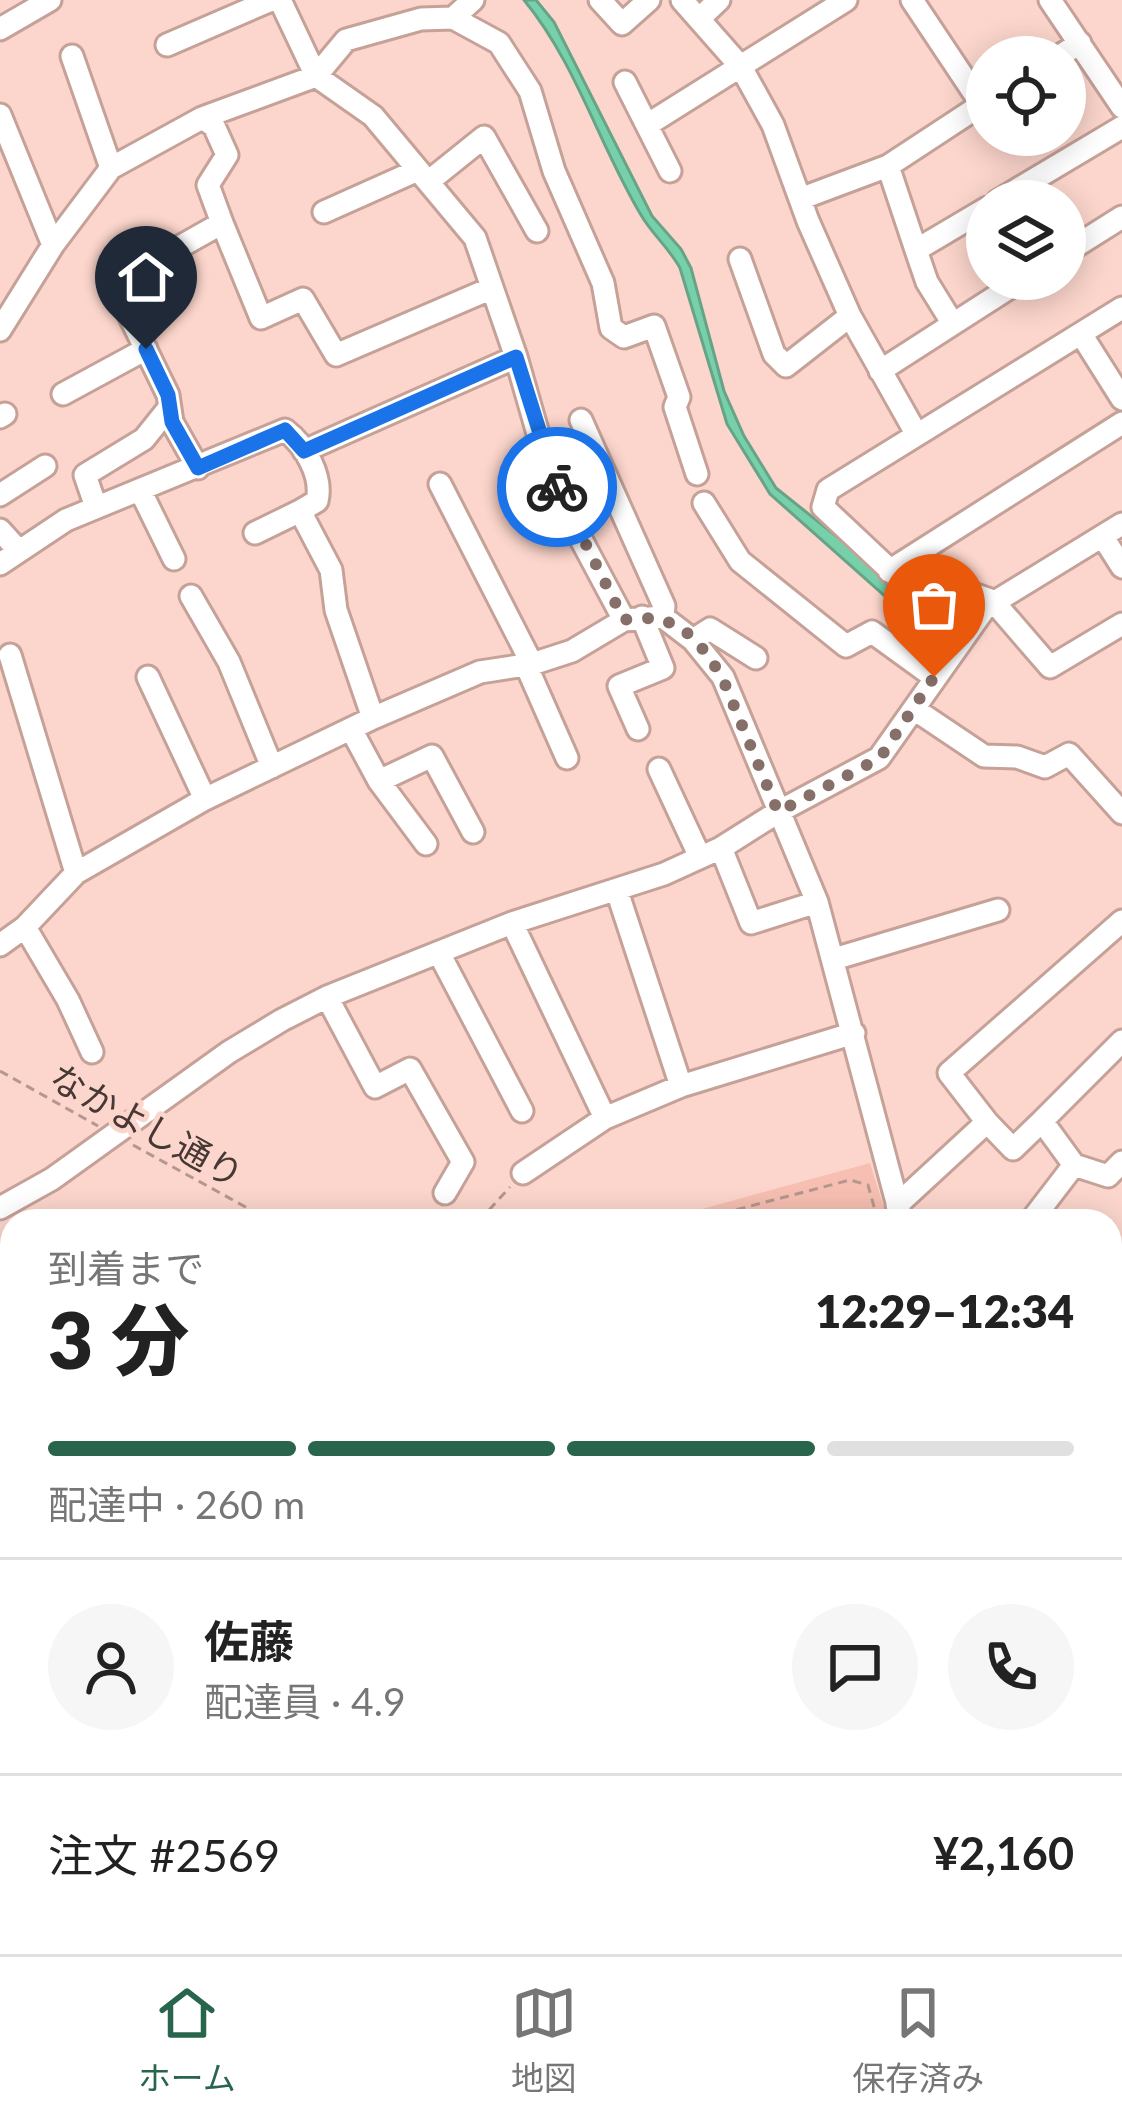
<!DOCTYPE html>
<html lang="ja">
<head>
<meta charset="utf-8">
<style>
  :root { --surface:#fff; --page:#f6f6f6; --text:#222; --muted:#767676; --line:#e0e0e0; --accent:#29644d }
  body { margin:0; font-family:Lato,"Noto Sans JP",sans-serif; background:var(--page); color:var(--text); height:100vh; display:flex; flex-direction:column; font-size:45px; white-space:nowrap }
  * { box-sizing:border-box; margin:0 }
  p { font-size:39px; color:var(--muted) }
  .icon { flex:none; width:66px; height:66px; fill:none; stroke:currentColor; stroke-width:2; stroke-linecap:round; stroke-linejoin:round }
  .map { position:relative; flex:1; overflow:hidden }
  .details { position:absolute; left:0px; top:1209px; width:1122px; height:747px; display:flex; flex-direction:column; background:var(--surface); border-radius:36px 36px 0 0; box-shadow:0 6px 30px #0003 }
  .details>* { flex:none }
  .fabs { position:absolute; left:966px; top:36px; display:grid; gap:24px }
  .fabs a { display:grid; place-items:center; width:120px; height:120px; border-radius:50%; background:var(--surface); box-shadow:0 6px 30px #0003; font-size:60px }
  .pin { position:absolute; display:grid; place-items:center; width:102px; height:102px; color:#fff; margin:-123px -51px; border-radius:50% 50% 50% 0; rotate:-45deg; box-shadow:0 0 12px #0007 }
  .pin .icon { rotate:45deg }
  .courier { position:absolute; display:grid; place-items:center; width:120px; height:120px; margin:-60px; border:9px solid #1a73e8; border-radius:50%; background:#fff; color:#222; box-shadow:0 3px 15px #0007 }
  .headline em { font-style:normal; font-weight:800 }
  .headline div { display:flex; flex-direction:column-reverse }
  .headline { display:flex; align-items:center; justify-content:space-between; height:204px; padding:0 48px }
  h1 { font-size:78px; font-weight:800; line-height:90px }
  .bar { display:grid; grid-template-columns:repeat(4,1fr); gap:18px 12px; align-content:center; height:144px; padding:0 48px }
  .bar i { height:15px; border-radius:9px; background:var(--line) }
  .bar .active { background:var(--accent) }
  .bar p { grid-column:span 4 }
  .line { display:flex; align-items:center; gap:30px; padding:0 48px; border-top:3px solid var(--line) }
  .line div { flex:1 }
  .round { display:grid; place-items:center; flex:none; width:126px; height:126px; border-radius:63px; background:var(--page) }
  .dock { display:flex; justify-content:space-around; align-items:center; height:168px; border-top:3px solid var(--line); background:var(--surface); font-size:33px; color:var(--muted) }
  .dock a { display:grid; justify-items:center; gap:6px }
  .dock .active { color:var(--accent) }
  .map>svg:first-child { display:block }
  .green { fill:#f6bfb1 }
  .water { fill:#76d1ab; stroke:#68a387; stroke-width:3 }
  .lines { fill:none; stroke-linecap:round; stroke-linejoin:round }
  .stream { stroke:#68a387; stroke-width:4.5 }
  .minor-casing { stroke:#c5a198; stroke-width:27 }
  .major-casing { stroke:#6ca58a; stroke-width:30 }
  .path { stroke:#b4978f; stroke-width:3; stroke-dasharray:9 6; stroke-linecap:butt }
  .minor { stroke:#fff; stroke-width:21 }
  .major { stroke:#b3ecd4; stroke-width:24 }
  .done { stroke:#866f69; stroke-width:12; stroke-dasharray:0 21.6 }
  .route { stroke:#1a73e8; stroke-width:15 }
  .labels { text-anchor:middle; dominant-baseline:central; stroke-width:10; stroke-linejoin:round; paint-order:stroke }
  .street-label { font-size:36px; fill:#463834; stroke:#fcd6cc }
</style>
</head>
<body>
<div class="map">
<svg width="1122" height="1954" viewBox="0 0 1122 1954">
  <rect width="100%" height="100%" fill="#fcd6cc"/>
  <path class="green" d="M870,1163L888,1221H658Z
    M12,1366V1784L0,1787V1369Z
    M232,1944H392L394,1954H234Z"/>
  <path class="water" d="M524,0H536L554,22L652,216L681,249L691,268L724,391L744,436L776,488L850,547L897,594L915,599L970,603L968,611L895,605L770,494L727,424L680,268C669,248 652,234 641,215C599,145 576,63 524,0Z"/>
  <g class="lines">
    <path class="stream" d="M1110,1689L1119,1735V1799"/>
    <g class="minor-casing">
      <path id="minor" d="M280,0L316,76L373,116L475,238L516,357L547,465L575,528L624,620
        M600,0L622,24L649,0
        M682,0L741,67L773,125L808,221L850,316L917,435
        M912,0L982,105
        M1050,0L1122,107
        M453,18L473,0
        M699,19L719,0
        M0,29L50,0
        M167,45L271,0
        M72,56L111,168
        M1058,57L1080,43
        M625,82L670,171
        M0,115L53,245
        M647,125L846,0
        M888,166L916,250L987,208
        M428,182L484,137L537,231
        M800,199L888,166L987,101
        M998,201L1122,127
        M324,212L418,170
        M222,223L261,318L303,299L336,355L492,288
        M916,250L927,282L953,324L1023,279
        M1065,253L1122,217
        M740,259L774,354L786,366L850,316
        M1122,308L828,490L823,507L907,586L973,594L993,601L1050,667L1122,624
        M0,330L53,245L111,168L202,118L316,76L346,40L421,19L453,18L499,43L530,91L554,171L603,283L611,328L624,337L654,326L679,397L675,407L697,474
        M1081,334L1122,399
        M880,371L953,324
        M63,394L146,349
        M0,417L5,414
        M581,420L664,606L663,617
        M304,451L516,357
        M198,468L172,422L168,395L114,284L222,223L208,185L227,155L214,126L202,118
        M440,484L532,664
        M141,492L174,559
        M0,495L45,466
        M704,503L740,561L846,646L872,632L934,677
        M96,507L85,475L144,439L168,409
        M0,530L19,551
        M255,533L300,511
        M1103,537L1122,567
        M0,564L66,520L285,430C305,445 323,476 317,501L300,511L331,570L336,610L373,718
        M889,571L1122,423
        M191,596L229,662L272,767
        M693,640L710,629L756,658
        M10,655L76,873
        M526,665L567,758
        M148,677L205,799
        M914,709L984,756L1017,757L1045,767L1069,754L1122,813
        M351,729L379,781L432,756L473,832
        M638,729L619,686L663,668L642,617
        M659,769L700,857
        M379,781L426,844
        M721,848L751,923L817,902
        M617,891L681,1086
        M512,923L605,1118
        M25,927L68,1000L92,1052
        M0,945L25,927L76,873L205,799L373,718L480,672L532,664L572,651L624,620L663,617L693,640L723,677L817,902L902,1221
        M440,955L522,1111
        M834,959L998,910
        M327,997L375,1087L410,1069L463,1162L445,1193
        M987,1122L1013,1149L1042,1121
        M1074,1165L1108,1176L1122,1162
        M523,1173L605,1118L681,1086L854,1033
        M897,1205L987,1122L949,1073L1122,921
        M0,1208L52,1179L229,1052L282,1020L327,997L512,923L664,874L721,848L778,812L879,758L985,608L1122,524
        M1031,1221L1074,1165L1042,1121L1122,1041
        M1110,1334L1122,1329
        M1110,1417L1122,1429
        M797,1944L800,1954
        M930,1944L932,1954
        M1099,1944L1101,1954"/>
    </g>
    <g class="major-casing">
      <path id="major" d="M1110,1810L1122,1808
        M1110,1827L1122,1825
        M503,1954L542,1944
        M576,1954L616,1944"/>
    </g>
    <path class="path" d="M0,1071L98,1126
      M133,1145L271,1221
      M479,1221L510,1187
      M693,1221L850,1180L868,1185L878,1221
      M0,1505L12,1502
      M0,1527L12,1574
      M0,1560L12,1555
      M12,1618V1629
      M0,1676L12,1688
      M0,1720L12,1732"/>
    <use href="#minor" class="minor"/>
    <use href="#major" class="major"/>
  </g>
  <g class="lines">
    <path class="done" d="M557,487L624,620C676,611 696,636 722,677L778,812L880,758L934,677"/>
    <path class="route" d="M146,349L168,395L172,422L198,468L285,430L304,451L516,357L557,487"/>
  </g>
  <g class="labels">
    <g class="street-label">
      <text transform="translate(147 1125) rotate(29)">なかよし通り</text>
    </g>
  </g>
</svg>
<div class="fabs">
<a><svg class="icon" aria-label="locate" viewBox="0 0 24 24"><circle cx="12" cy="12" r="6"/><path d="M12 2v4M12 18v4M2 12h4M18 12h4"/></svg></a>
<a><svg class="icon" aria-label="layers" viewBox="0 0 24 24"><path d="M12 4l9 5-9 5-9-5zM3 14l9 5 9-5"/></svg></a>
</div>
<div class="pin" style="left:934px;top:677px;background:#ea580c"><svg class="icon" aria-label="bag" viewBox="0 0 24 24"><path d="M5 8h14l-1 12H6zM9 8a3 3 0 0 1 6 0"/></svg></div>
<div class="pin" style="left:146px;top:349px;background:#1f2937"><svg class="icon" aria-label="home" viewBox="0 0 24 24"><path d="M3 11l9-7 9 7M6 9v11h12V9"/></svg></div>
<div class="courier" style="left:557px;top:487px"><svg class="icon" aria-label="bike" viewBox="0 0 24 24"><circle cx="6" cy="16" r="4"/><circle cx="18" cy="16" r="4"/><path d="M6 16l4-8h5l3 8M10 8l3 8H6M13 5h3"/></svg></div>
<section class="details">
<div class="headline"><div><h1>3 分</h1><p>到着まで</p></div><em>12:29–12:34</em></div>
<div class="bar"><i class="active"></i><i class="active"></i><i class="active"></i><i></i><p>配達中 · 260 m</p></div>
<div class="line" style="height:216px"><a class="round"><svg class="icon" aria-label="person" viewBox="0 0 24 24"><circle cx="12" cy="8" r="4"/><path d="M4 21q1-7 8-7t8 7"/></svg></a><div><b>佐藤</b><p>配達員 · 4.9</p></div><a class="round"><svg class="icon" aria-label="chat" viewBox="0 0 24 24"><path d="M4 5h16v11H9l-5 4z"/></svg></a><a class="round"><svg class="icon" aria-label="phone" viewBox="0 0 24 24"><path d="M5 4h4l2 5-3 2q2 4 5 5l2-3 5 2v4C11 20 4 13 5 4z"/></svg></a></div>
<div class="line" style="height:156px"><div>注文 #2569</div><b>¥2,160</b></div>
</section>
</div>
<nav class="dock">
<a class="active"><svg class="icon" aria-label="home" viewBox="0 0 24 24"><path d="M3 11l9-7 9 7M6 9v11h12V9"/></svg>ホーム</a>
<a><svg class="icon" aria-label="map" viewBox="0 0 24 24"><path d="M3 6l6-2 6 2 6-2v14l-6 2-6-2-6 2zM9 4v14M15 6v14"/></svg>地図</a>
<a><svg class="icon" aria-label="saved" viewBox="0 0 24 24"><path d="M7 4h10v16l-5-4-5 4z"/></svg>保存済み</a>
</nav>
</body>
</html>
